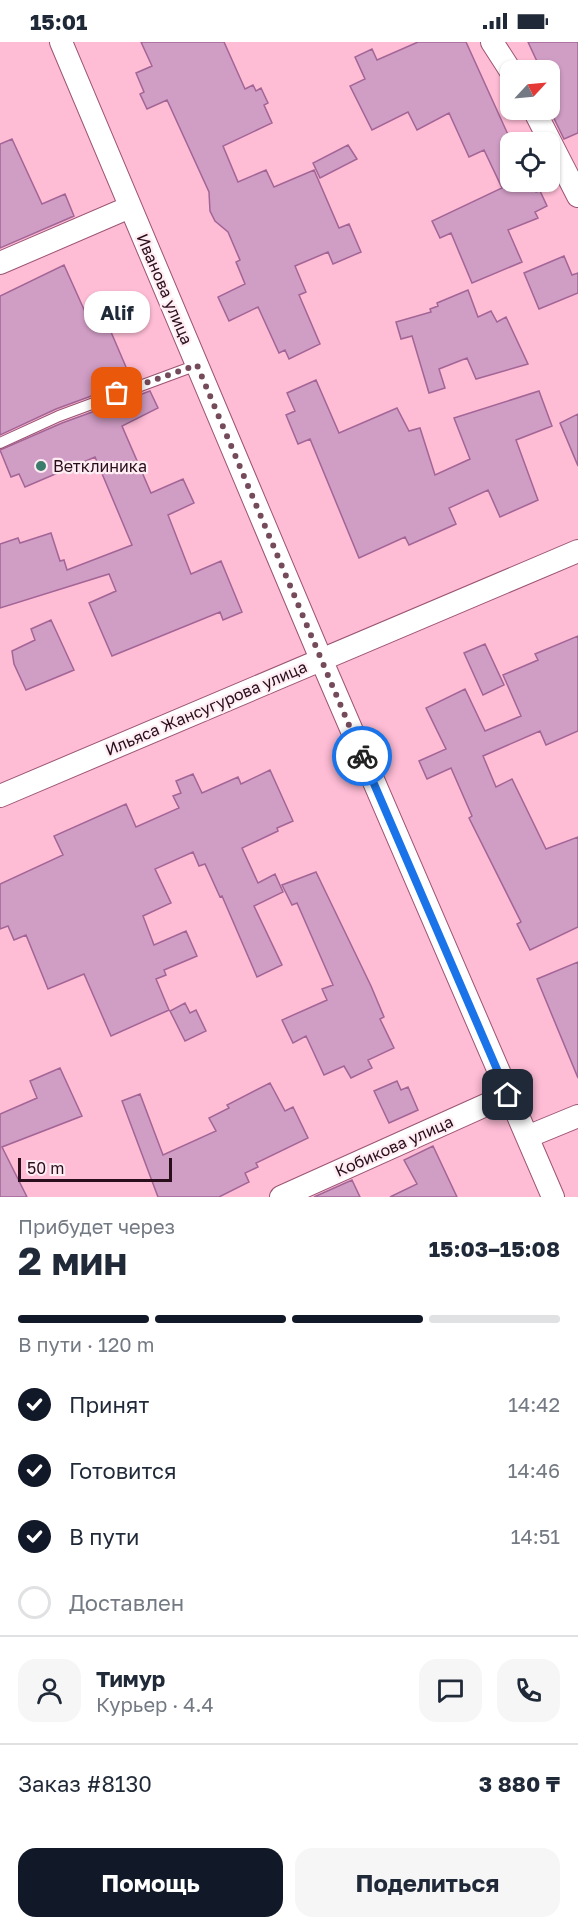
<!DOCTYPE html>
<html lang="ru">
<head>
<meta charset="utf-8">
<style>
  :root { --surface:#fff; --page:#f6f6f7; --text:#1f2937; --muted:#747a83; --line:#e0e1e3; --accent:#111827 }
  body { margin:0; font-family:"Golos Text",sans-serif; background:var(--page); color:var(--text); height:100vh; display:flex; flex-direction:column; font-size:22px; white-space:nowrap }
  * { box-sizing:border-box; margin:0 }
  p { font-size:20px; color:var(--muted) }
  .icon { flex:none; width:33px; height:33px; fill:none; stroke:currentColor; stroke-width:2; stroke-linecap:round; stroke-linejoin:round }
  .map { position:relative; height:1155px; overflow:hidden }
  .details { display:flex; flex-direction:column; background:var(--surface); flex:1 }
  .details>* { flex:none }
  .needle { width:39px; rotate:64deg }
  .tools { position:absolute; left:500px; top:18px; display:grid; gap:12px }
  .tools a { display:grid; place-items:center; width:60px; height:60px; border-radius:12px; background:var(--surface); box-shadow:0 2px 4px #0004; font-size:30px }
  .scale { position:absolute; left:18px; bottom:15px; width:154px; box-sizing:border-box; padding-left:6px; border:3px solid #2b0e1b; border-top:0; font-size:16px; line-height:21px; white-space:nowrap; color:#2b0e1b; -webkit-text-stroke:4px #ffedf3; paint-order:stroke }
  .pin { position:absolute; display:grid; place-items:center; width:51px; height:51px; color:#fff; margin:-26px; border-radius:12px; box-shadow:0 3px 9px #0006 }
  .courier { position:absolute; display:grid; place-items:center; width:60px; height:60px; margin:-30px; border:4px solid #1a73e8; border-radius:50%; background:#fff; color:#222; box-shadow:0 2px 8px #0007 }
  .bubble { position:absolute; height:42px; border-radius:18px; background:var(--surface); box-shadow:0 2px 4px #0004; font-size:20px; font-weight:700; line-height:42px; text-align:center }
  .head em { font-style:normal; font-weight:700 }
  .head div { display:flex; flex-direction:column-reverse }
  .head { display:flex; align-items:center; justify-content:space-between; height:102px; padding:0 18px }
  h1 { font-size:39px; font-weight:700; line-height:45px }
  .bar { display:grid; grid-template-columns:repeat(4,1fr); gap:9px 6px; align-content:center; height:72px; padding:0 18px }
  .bar i { height:8px; border-radius:4px; background:var(--line) }
  .bar .on { background:var(--accent) }
  .bar p { grid-column:span 4 }
  .line { display:flex; align-items:center; gap:15px; padding:0 18px; border-top:2px solid var(--line) }
  .line div { flex:1 }
  .round { display:grid; place-items:center; flex:none; width:63px; height:63px; border-radius:18px; background:var(--page) }
  ol { padding:0 18px; list-style:none }
  li { display:flex; align-items:center; gap:18px; height:66px }
  li p { margin-inline-start:auto }
  li .icon { padding:6px; border-radius:50%; background:var(--accent); color:#fff; stroke-width:4 }
  li:last-child { color:var(--muted) }
  li i { width:33px; height:33px; border:3px solid var(--line); border-radius:50% }
  .button { display:flex; gap:12px; margin-top:auto; padding:12px 18px }
  .button a { flex:1; height:69px; border-radius:18px; background:var(--accent); color:#fff; font-size:24px; font-weight:700; line-height:69px; text-align:center }
  .button a+a { background:var(--page); color:var(--text) }
  .status { display:flex; justify-content:space-between; align-items:center; height:42px; padding:0 30px; background:var(--surface); direction:ltr }
  .status svg { height:16px; fill:currentColor }
  .map>svg:first-child { display:block }
  .building { fill:#d09dc5; stroke:#a26596; stroke-width:1.5 }
  .lines { fill:none; stroke-linecap:round; stroke-linejoin:round }
  .lane-casing { stroke:#9c5473; stroke-width:12 }
  .street-casing { stroke:#9c5473; stroke-width:24 }
  .lane { stroke:#fff; stroke-width:10 }
  .street { stroke:#fff; stroke-width:22 }
  .done { stroke:#754b5c; stroke-width:6; stroke-dasharray:0 10.8 }
  .route { stroke:#1a73e8; stroke-width:8 }
  .poi-dot { fill:#3c7c6c; stroke:#ffedf3; stroke-width:2 }
  .labels { text-anchor:middle; dominant-baseline:central; stroke-width:4.5; stroke-linejoin:round; paint-order:stroke }
  .street-label { font-size:16px; fill:#2b0e1b; stroke:#ffedf3 }
  .poi-label { font-size:16px; fill:#2b0e1b; stroke:#ffedf3; text-anchor:start }
</style>
</head>
<body>
<div class="status"><b>15:01</b><svg viewBox="0 0 49 12"><path d="M0 12V9h3v3zM5 12V6h3v6zM10 12V3h3v9zM15 12V0h3v12zM26 1h20v11H26zM47 4h2v5h-2z"/></svg></div>
<div class="map">
<svg width="578" height="1155" viewBox="0 0 578 1155">
  <rect width="100%" height="100%" fill="#febcd5"/>
  <path class="building" d="M141,0H224L245,47L253,43L256,49L261,46L268,61L264,63L272,81L223,104L238,140L266,128L274,145L314,128L339,186L349,182L361,210L333,222L328,210L295,224L306,250L299,253L320,302L289,317L285,308L279,311L258,265L229,279L218,255L245,242L236,220L240,218L228,190L215,179L210,169L209,150L167,58L147,67L140,52L144,50L136,31L152,24Z
    M418,0H466L510,97V140H531L536,150L540,149L547,164L535,170L538,176L508,188L522,220L472,241L451,191L440,196L432,179L502,146L484,108L469,115L449,71L417,88L408,70L372,88L350,44L365,37L355,15L372,7L377,18Z
    M528,0H578V91L564,97L549,66V28H541Z
    M12,97L42,162L65,152L74,174L0,206V102Z
    M348,103L357,117L320,136L313,121Z
    M564,214L572,233L578,231V251L539,267L524,231Z
    M64,223L91,283L105,276L132,339L56,367L0,393V254Z
    M468,248L478,275L491,269L497,280L506,275L528,322L476,337L467,316L439,327L445,346L429,351L412,294L401,297L396,280L431,270L430,267L438,264L437,261Z
    M316,338L339,391L397,366L409,389L420,386L435,433L470,417L454,376L539,349L552,384L516,398L538,458L500,475L488,448L449,466L456,482L409,503L405,495L359,516L310,397L298,402L286,373L295,369L287,351Z
    M150,349L158,366L122,384L151,451L183,437L194,461L168,473L191,532L221,519L242,570L223,578L220,570L112,614L89,561L116,549L109,532L0,566V502L18,496L20,501L51,491L60,519L64,518L67,528L132,503L95,415L25,445L19,432L11,435L0,408L62,381Z
    M578,372V424L560,381Z
    M51,578L74,628L26,648L14,622L12,609L35,598L31,587Z
    M578,594V689L546,703L540,689L483,714L496,745L512,737L546,807L578,795V885L530,908L517,882L521,880L469,776L472,774L451,726L427,737L419,719L446,707L426,666L465,647L485,689L521,674L503,633L538,618L535,612Z
    M485,602L504,643L483,653L464,611Z
    M270,728L293,779L277,786L278,789L242,806L258,841L275,832L283,850L254,864L282,923L257,935L222,854L220,855L205,822L199,824L193,810L155,827L171,861L143,874L154,903L186,889L197,914L164,928L166,933L156,937L169,968L111,994L84,932L48,947L26,893L14,898L8,884L0,887V842L63,813L54,794L126,762L136,785L179,766L173,754L181,751L176,739L193,732L202,751L238,735L241,742Z
    M316,830L371,944L384,975L380,977L394,1006L368,1018L372,1026L351,1036L344,1024L324,1033L306,994L293,1001L282,978L327,958L322,947L333,943L297,861L292,863L282,843Z
    M578,920V1036L537,937Z
    M185,961L190,971L196,968L206,989L185,999L170,969Z
    M60,1026L82,1074L2,1105L27,1155H0V1072L37,1056L30,1039Z
    M397,1039L401,1048L408,1045L418,1068L389,1081L374,1049Z
    M270,1041L285,1069L293,1065L308,1096L256,1121L258,1125L245,1131L249,1140L219,1155H158L122,1059L140,1052L163,1113L216,1089L209,1076L229,1066L227,1063Z
    M433,1104L457,1155H390L417,1142L404,1118Z
    M352,1138L360,1155H314Z"/>
  <g class="lines">
    <g class="lane-casing">
      <path id="lane" d="M0,401L59,374L197,323"/>
    </g>
    <g class="street-casing">
      <path id="street" d="M61,0L321,617L553,1155
        M492,0L510,28
        M534,68L578,154
        M0,221L130,165
        M0,754L578,509
        M527,1095L578,1074
        M281,1155L508,1053"/>
    </g>
    <use href="#lane" class="lane"/>
    <use href="#street" class="street"/>
  </g>
  <g class="lines">
    <path class="done" d="M117,351L197,323L362,714"/>
    <path class="route" d="M362,714L508,1053"/>
  </g>
  <circle class="poi-dot" cx="41" cy="424" r="6"/>
  <g class="labels">
    <g class="street-label">
      <text transform="translate(165 247) rotate(67)">Иванова улица</text>
      <text transform="translate(206 666) rotate(-23)">Ильяса Жансугурова улица</text>
      <text transform="translate(394 1104) rotate(-24)">Кобикова улица</text>
    </g>
    <g class="poi-label">
      <text x="53" y="424">Ветклиника</text>
    </g>
  </g>
</svg>
<div class="tools">
<a><svg class="needle" viewBox="-14 -14 28 28"><path d="M0-13l5 13h-10z" fill="#e53935"/><path d="M0 13l5-13h-10z" fill="#747a83"/></svg></a>
<a><svg class="icon" aria-label="locate" viewBox="0 0 24 24"><circle cx="12" cy="12" r="6"/><path d="M12 2v4M12 18v4M2 12h4M18 12h4"/></svg></a>
</div>
<div class="scale">50 m</div>
<div class="pin" style="left:117px;top:351px;background:#ea580c"><svg class="icon" aria-label="bag" viewBox="0 0 24 24"><path d="M5 8h14l-1 12H6zM9 8a3 3 0 0 1 6 0"/></svg></div>
<div class="pin" style="left:508px;top:1053px;background:#1f2937"><svg class="icon" aria-label="home" viewBox="0 0 24 24"><path d="M3 11l9-7 9 7M6 9v11h12V9"/></svg></div>
<div class="courier" style="left:362px;top:714px"><svg class="icon" aria-label="bike" viewBox="0 0 24 24"><circle cx="6" cy="16" r="4"/><circle cx="18" cy="16" r="4"/><path d="M6 16l4-8h5l3 8M10 8l3 8H6M13 5h3"/></svg></div>
<div class="bubble" style="left:84px;top:249px;width:66px">Alif</div>
</div>
<section class="details">
<div class="head"><div><h1>2 мин</h1><p>Прибудет через</p></div><em>15:03–15:08</em></div>
<div class="bar"><i class="on"></i><i class="on"></i><i class="on"></i><i></i><p>В пути · 120 m</p></div>
<ol>
<li><svg class="icon" aria-label="check" viewBox="0 0 24 24"><path d="M5 12l5 5 9-10"/></svg>Принят<p>14:42</p></li>
<li><svg class="icon" aria-label="check" viewBox="0 0 24 24"><path d="M5 12l5 5 9-10"/></svg>Готовится<p>14:46</p></li>
<li><svg class="icon" aria-label="check" viewBox="0 0 24 24"><path d="M5 12l5 5 9-10"/></svg>В пути<p>14:51</p></li>
<li><i></i>Доставлен</li>
</ol>
<div class="line" style="height:108px"><a class="round"><svg class="icon" aria-label="person" viewBox="0 0 24 24"><circle cx="12" cy="8" r="4"/><path d="M4 21q1-7 8-7t8 7"/></svg></a><div><b>Тимур</b><p>Курьер · 4.4</p></div><a class="round"><svg class="icon" aria-label="chat" viewBox="0 0 24 24"><path d="M4 5h16v11H9l-5 4z"/></svg></a><a class="round"><svg class="icon" aria-label="phone" viewBox="0 0 24 24"><path d="M5 4h4l2 5-3 2q2 4 5 5l2-3 5 2v4C11 20 4 13 5 4z"/></svg></a></div>
<div class="line" style="height:78px"><div>Заказ #8130</div><b>3 880 ₸</b></div>
<div class="button"><a>Помощь</a><a>Поделиться</a></div>
</section>
</body>
</html>
